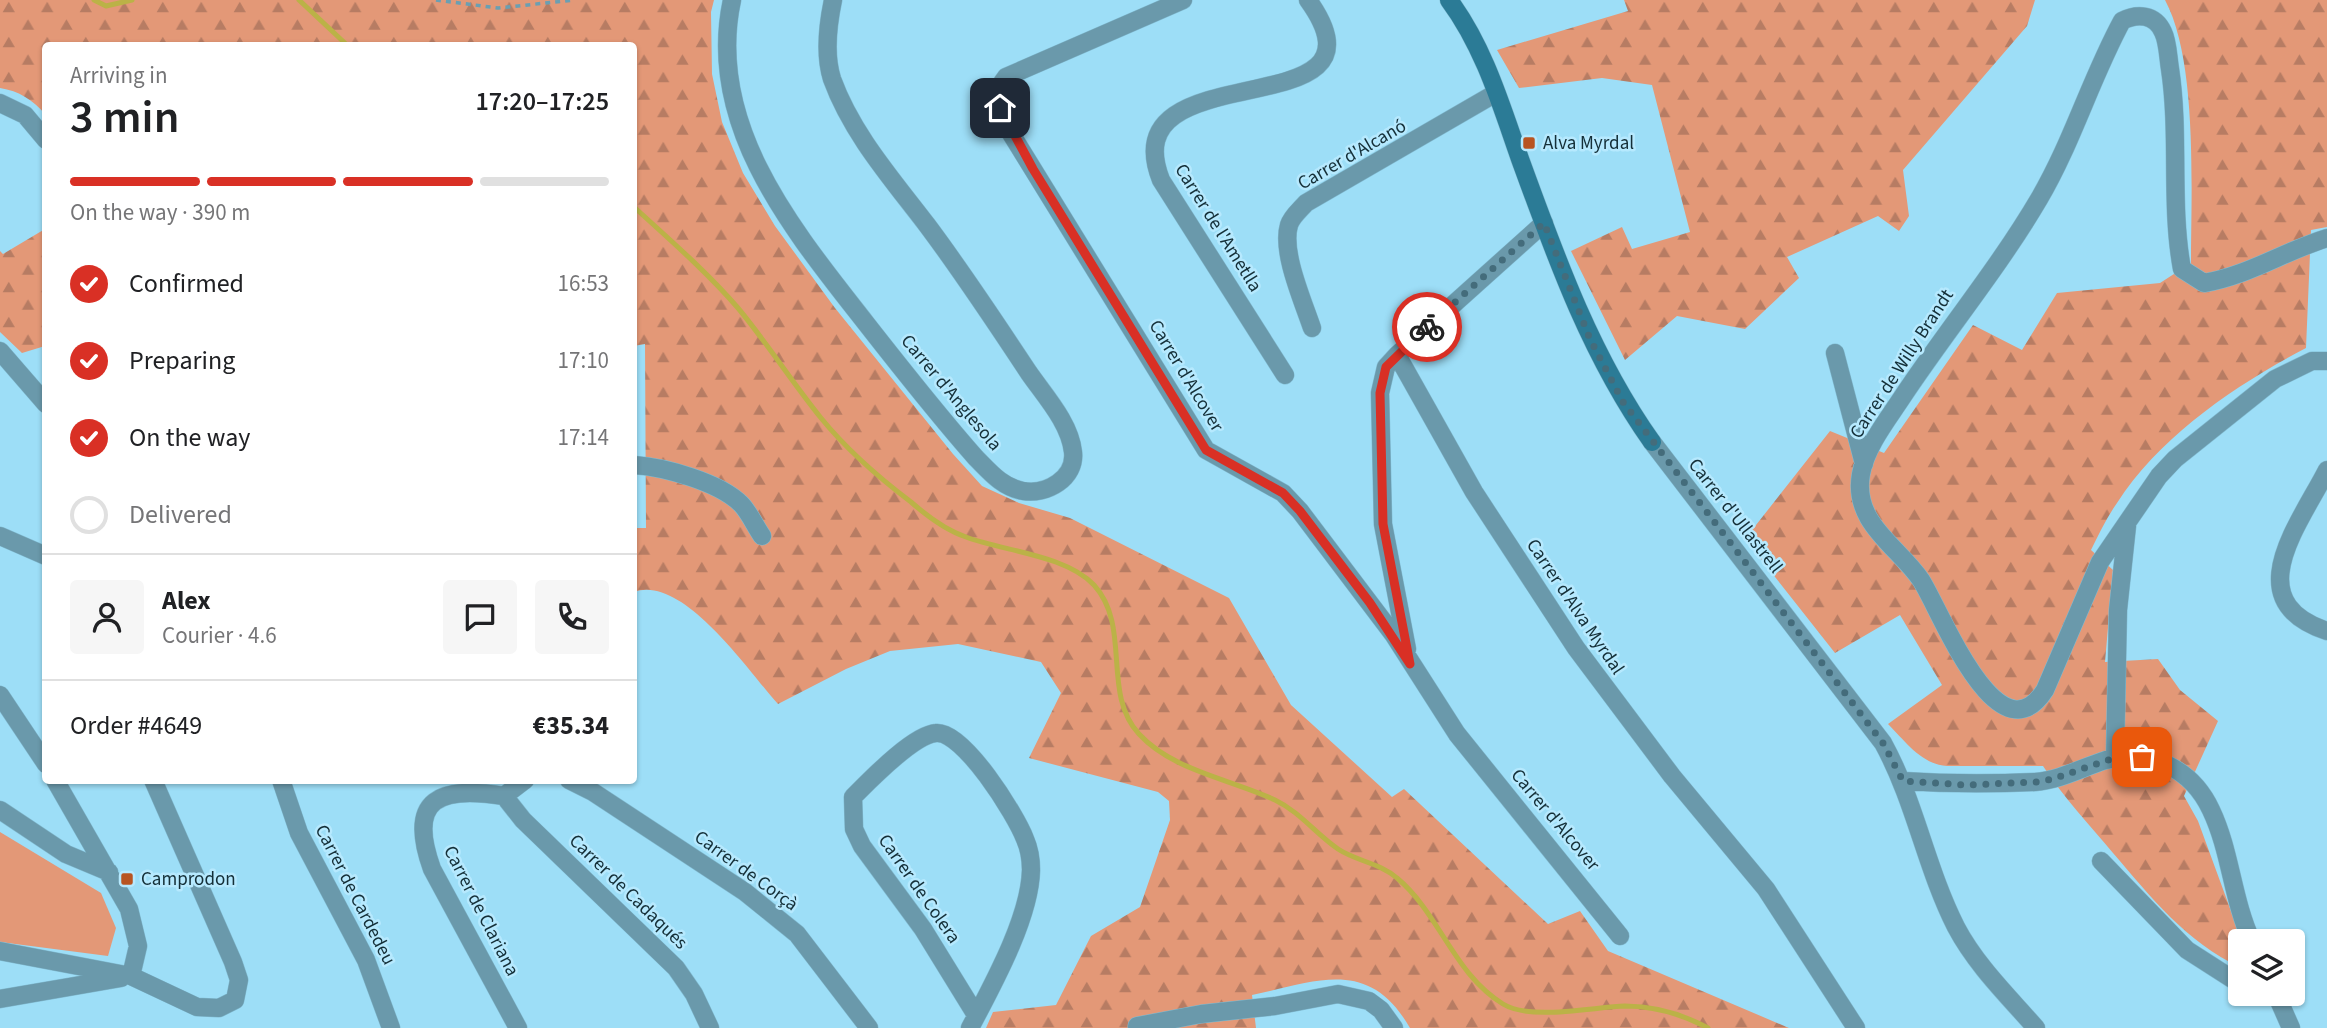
<!DOCTYPE html>
<html lang="en">
<head>
<meta charset="utf-8">
<style>
  :root { --surface:#fff; --page:#f6f6f6; --text:#202124; --muted:#757577; --line:#e0e0e0; --accent:#d93025 }
  body { margin:0; font-family:"Source Sans 3",sans-serif; background:var(--page); color:var(--text); height:100vh; display:flex; flex-direction:column; font-size:26px; white-space:nowrap }
  * { box-sizing:border-box; margin:0 }
  p { font-size:23px; color:var(--muted) }
  .icon { flex:none; width:38px; height:38px; fill:none; stroke:currentColor; stroke-width:2; stroke-linecap:round; stroke-linejoin:round }
  .map { position:relative; flex:1; overflow:hidden }
  .panel { position:absolute; left:42px; top:42px; width:595px; height:742px; display:flex; flex-direction:column; background:var(--surface); border-radius:7px; box-shadow:0 2px 5px #0004 }
  .panel>* { flex:none }
  .buttons { position:absolute; left:2228px; top:929px; display:grid; gap:14px }
  .buttons a { display:grid; place-items:center; width:77px; height:77px; border-radius:7px; background:var(--surface); box-shadow:0 2px 5px #0004; font-size:35px }
  .pin { position:absolute; display:grid; place-items:center; width:60px; height:60px; color:#fff; margin:-30px; border-radius:14px; box-shadow:0 4px 10px #0006 }
  .courier { position:absolute; display:grid; place-items:center; width:70px; height:70px; margin:-35px; border:5px solid #d93025; border-radius:50%; background:#fff; color:#222; box-shadow:0 2px 9px #0007 }
  .summary em { font-style:normal; font-weight:600 }
  .summary div { display:flex; flex-direction:column-reverse }
  .summary { display:flex; align-items:center; justify-content:space-between; height:119px; padding:0 28px }
  h1 { font-size:46px; font-weight:600; line-height:52px }
  .bar { display:grid; grid-template-columns:repeat(4,1fr); gap:10px 7px; align-content:center; height:84px; padding:0 28px }
  .bar i { height:9px; border-radius:5px; background:var(--line) }
  .bar .current { background:var(--accent) }
  .bar p { grid-column:span 4 }
  .line { display:flex; align-items:center; gap:18px; padding:0 28px; border-top:2px solid var(--line) }
  .line div { flex:1 }
  .round { display:grid; place-items:center; flex:none; width:74px; height:74px; border-radius:7px; background:var(--page) }
  ol { padding:0 28px; list-style:none }
  li { display:flex; align-items:center; gap:21px; height:77px }
  li p { margin-inline-start:auto }
  li .icon { padding:7px; border-radius:50%; background:var(--accent); color:#fff; stroke-width:4 }
  li:last-child { color:var(--muted) }
  li i { width:38px; height:38px; border:4px solid var(--line); border-radius:50% }
  .map>svg:first-child { display:block }
  .green { fill:#e39877 }
  .forest { fill:url(#forest-firs) }
  .lines { fill:none; stroke-linecap:round; stroke-linejoin:round }
  .stream { stroke:#bbb247; stroke-width:5 }
  .street-casing { stroke:#82bbd1; stroke-width:19 }
  .secondary-casing { stroke:#82bbd1; stroke-width:19 }
  .path { stroke:#6b9fb2; stroke-width:3.5; stroke-dasharray:5 5; stroke-linecap:butt }
  .street { stroke:#6a99ab; stroke-width:18 }
  .secondary { stroke:#2b7b96; stroke-width:18 }
  .done { stroke:#446c7b; stroke-width:7; stroke-dasharray:0 12.6 }
  .route { stroke:#d93025; stroke-width:9 }
  .poi-dot { fill:#b85421; stroke:#b6e9fe; stroke-width:2.5 }
  .labels { text-anchor:middle; dominant-baseline:central; stroke-width:5; stroke-linejoin:round; paint-order:stroke }
  .poi-label { font-size:19px; fill:#142f38; stroke:#b6e9fe; text-anchor:start }
  .street-label { font-size:19px; fill:#142f38; stroke:#b6e9fe }
</style>
</head>
<body>
<div class="map">
<svg width="2327" height="1028" viewBox="0 0 2327 1028">
  <defs>
    <pattern id="forest-firs" width="22" height="20" patternUnits="userSpaceOnUse" patternTransform="scale(1.75)"><rect width="22" height="20" fill="#e39877"/><path d="M5 1l3.5 6h-7zM16 11l3.5 6h-7z" fill="#b77c63"/></pattern>
  </defs>
  <rect width="100%" height="100%" fill="#9ddef7"/>
  <path class="green" d="M0,832L101,893L116,928L108,956L0,942Z"/>
  <path class="forest" d="M0,0H714L711,12L712,74L722,122L743,173L775,226L835,308L953,454L982,486L1019,503L1070,518L1229,598L1291,705L1392,797L1404,789L1548,924L1580,911L1608,951L1789,1028H1410C1369,957 1318,981 1252,995L1256,1028H986L993,1012L1056,1005L1091,936L1140,907L1170,820L1169,801L1158,792L1029,758L1061,693L1041,662L958,644L890,651L846,669L778,704C749,672 683,574 634,592V528H646L645,344L634,346V46H46L45,114C33,100 19,91 0,88Z
    M1624,0H2035L2027,26L1903,170L1909,216L1899,231L1878,216L1787,257L1799,278L1745,329L1677,316L1625,360L1571,251L1622,227L1632,249L1690,232L1652,85L1602,78L1519,88L1497,50L1628,11Z
    M2165,0H2327V227L2311,230L2306,348C2236,385 2161,435 2117,503C2107,517 2099,534 2091,550L2113,570L2105,662L2158,659L2180,690L2218,721L2184,796L2198,821L2242,941L2240,967C2187,943 2150,896 2113,853C2089,824 2064,798 2043,766H1947C1921,764 1906,742 1888,724L1942,685L1900,615L1835,653L1745,539L1830,431L1884,453L1973,325L2022,350L2057,293L2160,283L2191,263C2191,192 2198,61 2165,0Z
    M45,229V346L22,353L0,332V251L3,254Z"/>
  <g class="lines">
    <path class="stream" d="M94,0L106,6L132,0
      M299,0L348,46
      M634,207C669,239 707,272 738,308C767,343 792,382 821,418C847,450 878,477 911,502C927,516 945,530 966,537C1003,551 1066,555 1094,585C1132,627 1101,693 1139,734C1173,771 1231,779 1275,800C1300,812 1316,834 1338,849C1356,861 1380,863 1397,878C1440,914 1453,973 1503,1004C1531,1021 1593,1007 1625,1006C1655,1006 1682,1014 1708,1028"/>
    <g class="street-casing">
      <path id="street" d="M732,0C705,125 793,230 865,322C901,368 937,414 976,458C990,472 1002,487 1023,491C1047,495 1076,478 1073,452C1070,423 1045,396 1029,373C996,323 963,273 927,225C892,179 852,134 832,79C824,54 828,24 833,0
        M1183,0L1006,77C991,95 1003,112 1010,132L1206,450L1283,493L1300,511L1393,634L1457,734L1620,936
        M0,103L25,115L46,140
        M1544,223L1397,355L1474,492L1576,648L1672,776L1766,889L1856,1028
        M2327,238C2285,251 2247,276 2204,283L2182,269C2170,204 2180,135 2170,69C2168,57 2168,42 2163,32C2155,14 2137,13 2122,21C2091,78 2072,143 2039,199C1999,267 1947,330 1903,396C1888,419 1866,446 1861,474C1852,523 1898,546 1921,580C1940,609 1998,763 2045,690L2100,562L2159,476L2175,459L2275,379L2312,361H2327
        M1312,328C1303,301 1281,252 1289,225C1292,216 1300,210 1306,203L1496,93
        M0,351L46,404
        M1835,353L1864,464
        M1397,355L1386,367L1380,393L1383,524L1407,649
        M1285,375L1161,180C1109,48 1403,132 1308,0
        M1652,442L1883,743C1915,801 1926,868 1956,927C1976,965 2008,996 2036,1028
        M634,465C664,467 719,482 741,504C749,512 755,526 762,536
        M2327,470C2299,525 2237,601 2327,631
        M0,536L46,556
        M0,695L46,764
        M2115,758L2118,610L2127,526
        M55,780L129,909L138,946L131,976
        M281,780L299,833L366,960L391,1028
        M569,780L593,792L745,892L797,934L869,1028
        M1903,781C1948,784 1991,784 2035,782C2061,780 2083,767 2106,760C2150,748 2192,769 2211,810C2231,852 2232,899 2252,942
        M504,796C441,786 406,797 432,869L518,1028
        M504,796L523,820L676,968L694,994L710,1028
        M504,796L525,780
        M0,810L66,854L109,872
        M2101,861L2187,950L2240,984
        M0,951L131,976L197,1007L219,1008L235,1000L239,980L233,962L153,780
        M2276,994L2291,1028
        M0,999L121,978
        M1137,1026L1201,1014L1275,1006L1338,994L1369,1001L1381,1010L1394,1028
        M970,1028C992,986 1030,918 1031,870C1031,861 1029,848 1025,839C1016,815 963,730 936,733C913,735 870,780 853,797L854,829L862,846L923,929L976,1015"/>
    </g>
    <g class="secondary-casing">
      <path id="secondary" d="M1449,0C1484,47 1501,105 1520,159C1556,258 1591,356 1652,442"/>
    </g>
    <path class="path" d="M436,0L498,8L575,0"/>
    <use href="#street" class="street"/>
    <use href="#secondary" class="secondary"/>
  </g>
  <g class="lines">
    <path class="done" d="M1427,327L1544,223L1590,339L1623,402L1883,743L1903,781L1966,785L2036,782L2053,779L2108,760L2142,757"/>
    <path class="route" d="M1000,108L1033,169L1206,450L1283,493L1300,511L1370,603L1410,664L1383,524L1380,393L1386,367L1427,327"/>
  </g>
  <g class="poi-dot">
    <rect x="1522" y="136" width="14" height="14" rx="3.5"/>
    <rect x="120" y="872" width="14" height="14" rx="3.5"/>
  </g>
  <g class="labels">
    <g class="poi-label">
      <text x="1543" y="143">Alva Myrdal</text>
      <text x="141" y="879">Camprodon</text>
    </g>
    <g class="street-label">
      <text transform="translate(1352 155) rotate(-30)">Carrer d'Alcanó</text>
      <text transform="translate(1218 228) rotate(58)">Carrer de l'Ametlla</text>
      <text transform="translate(1902 364) rotate(-57)">Carrer de Willy Brandt</text>
      <text transform="translate(1186 376) rotate(59)">Carrer d'Alcover</text>
      <text transform="translate(951 393) rotate(50)">Carrer d'Anglesola</text>
      <text transform="translate(1735 516) rotate(52)">Carrer d'Ullastrell</text>
      <text transform="translate(1575 607) rotate(56)">Carrer d'Alva Myrdal</text>
      <text transform="translate(1555 820) rotate(50)">Carrer d'Alcover</text>
      <text transform="translate(746 871) rotate(36)">Carrer de Corçà</text>
      <text transform="translate(919 889) rotate(55)">Carrer de Colera</text>
      <text transform="translate(628 892) rotate(44)">Carrer de Cadaqués</text>
      <text transform="translate(355 895) rotate(63)">Carrer de Cardedeu</text>
      <text transform="translate(481 911) rotate(63)">Carrer de Clariana</text>
    </g>
  </g>
</svg>
<div class="buttons">
<a><svg class="icon" aria-label="layers" viewBox="0 0 24 24"><path d="M12 4l9 5-9 5-9-5zM3 14l9 5 9-5"/></svg></a>
</div>
<div class="pin" style="left:2142px;top:757px;background:#ea580c"><svg class="icon" aria-label="bag" viewBox="0 0 24 24"><path d="M5 8h14l-1 12H6zM9 8a3 3 0 0 1 6 0"/></svg></div>
<div class="pin" style="left:1000px;top:108px;background:#1f2937"><svg class="icon" aria-label="home" viewBox="0 0 24 24"><path d="M3 11l9-7 9 7M6 9v11h12V9"/></svg></div>
<div class="courier" style="left:1427px;top:327px"><svg class="icon" aria-label="bike" viewBox="0 0 24 24"><circle cx="6" cy="16" r="4"/><circle cx="18" cy="16" r="4"/><path d="M6 16l4-8h5l3 8M10 8l3 8H6M13 5h3"/></svg></div>
<section class="panel">
<div class="summary"><div><h1>3 min</h1><p>Arriving in</p></div><em>17:20–17:25</em></div>
<div class="bar"><i class="current"></i><i class="current"></i><i class="current"></i><i></i><p>On the way · 390 m</p></div>
<ol>
<li><svg class="icon" aria-label="check" viewBox="0 0 24 24"><path d="M5 12l5 5 9-10"/></svg>Confirmed<p>16:53</p></li>
<li><svg class="icon" aria-label="check" viewBox="0 0 24 24"><path d="M5 12l5 5 9-10"/></svg>Preparing<p>17:10</p></li>
<li><svg class="icon" aria-label="check" viewBox="0 0 24 24"><path d="M5 12l5 5 9-10"/></svg>On the way<p>17:14</p></li>
<li><i></i>Delivered</li>
</ol>
<div class="line" style="height:126px"><a class="round"><svg class="icon" aria-label="person" viewBox="0 0 24 24"><circle cx="12" cy="8" r="4"/><path d="M4 21q1-7 8-7t8 7"/></svg></a><div><b>Alex</b><p>Courier · 4.6</p></div><a class="round"><svg class="icon" aria-label="chat" viewBox="0 0 24 24"><path d="M4 5h16v11H9l-5 4z"/></svg></a><a class="round"><svg class="icon" aria-label="phone" viewBox="0 0 24 24"><path d="M5 4h4l2 5-3 2q2 4 5 5l2-3 5 2v4C11 20 4 13 5 4z"/></svg></a></div>
<div class="line" style="height:91px"><div>Order #4649</div><b>€35.34</b></div>
</section>
</div>
</body>
</html>
